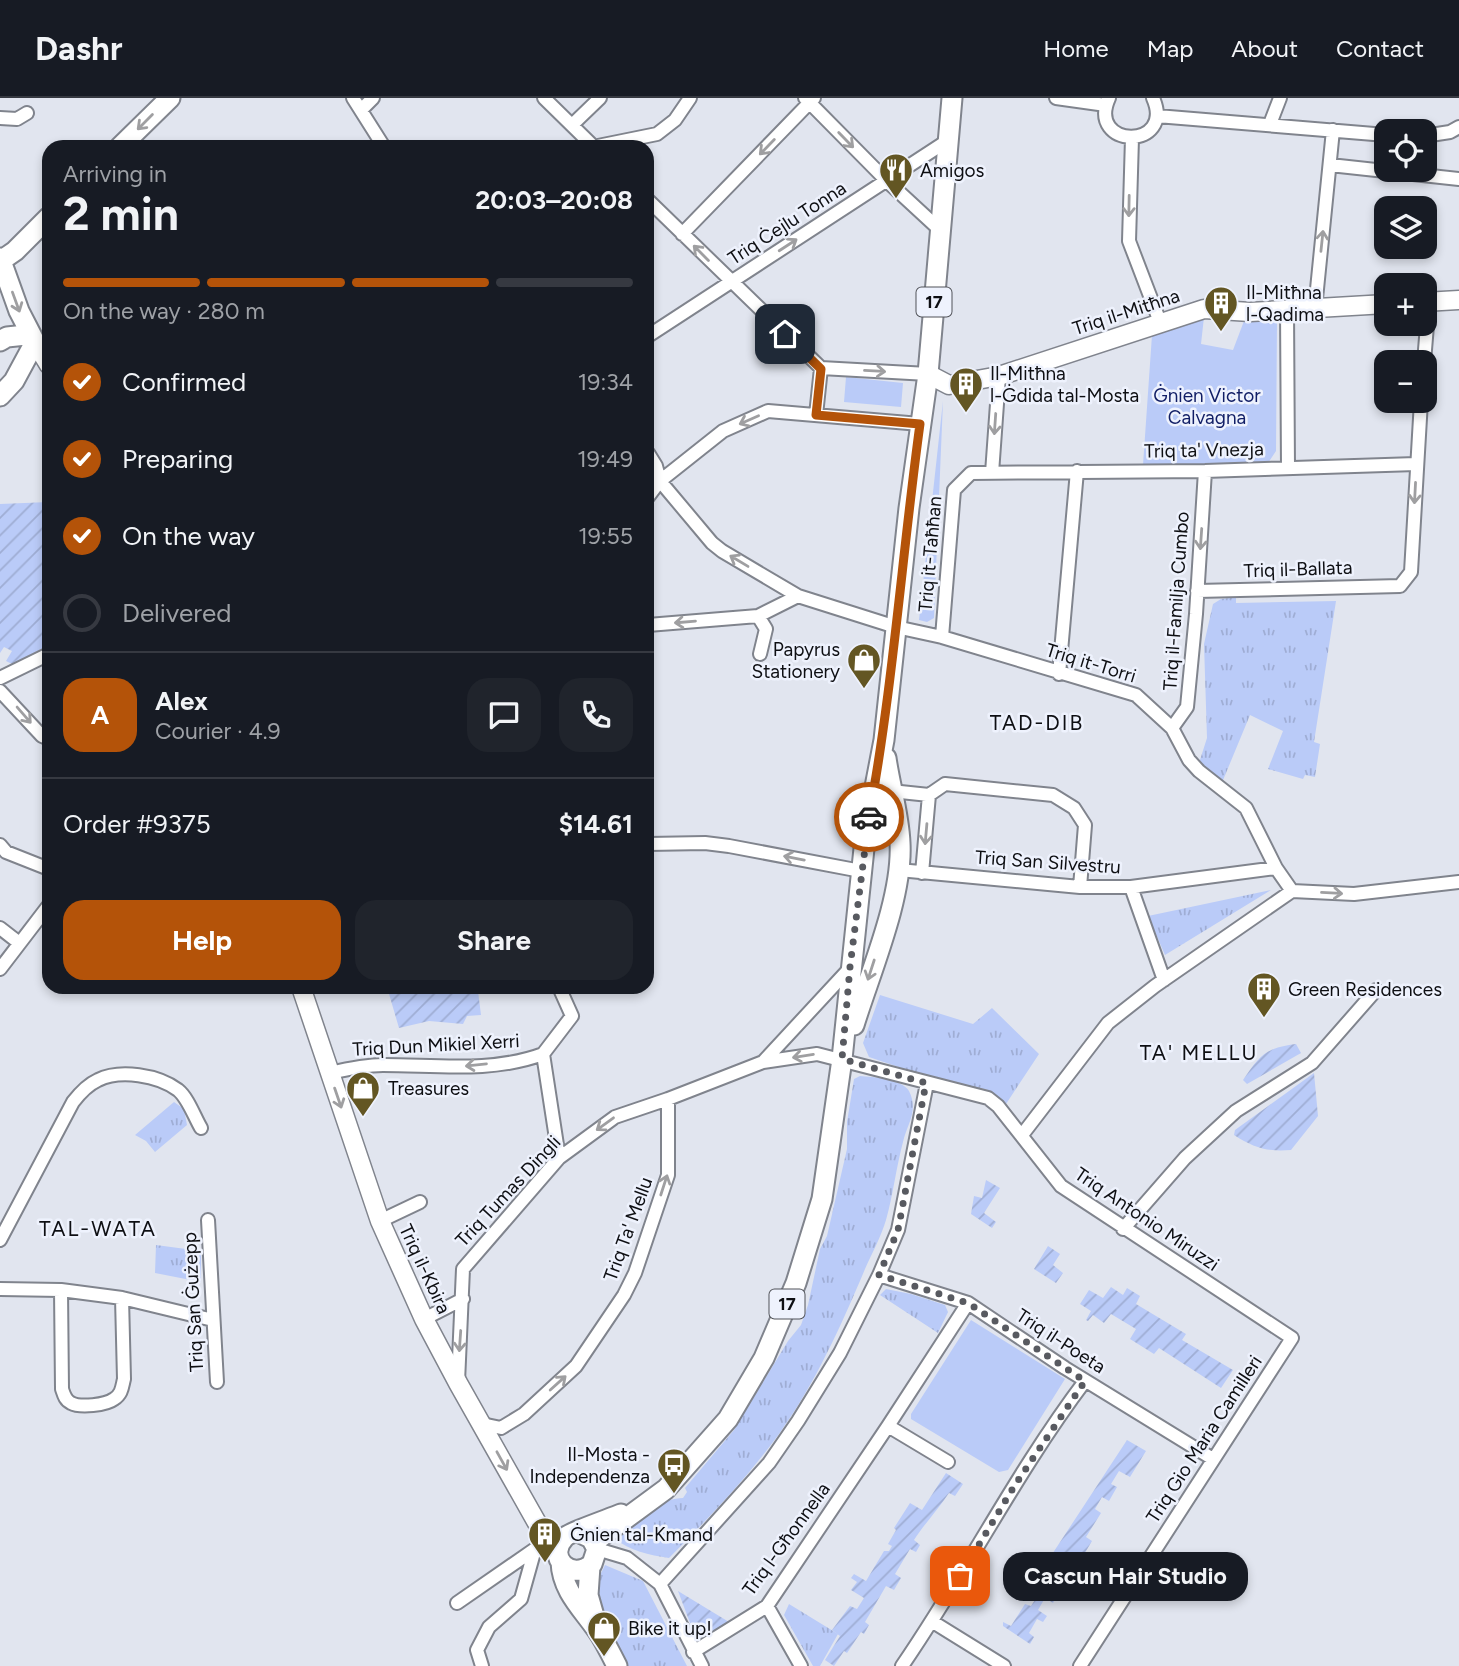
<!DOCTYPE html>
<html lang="en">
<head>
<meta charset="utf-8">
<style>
  :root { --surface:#171b24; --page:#20242c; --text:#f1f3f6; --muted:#9ea1a6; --line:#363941; --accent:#b45309 }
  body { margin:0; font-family:Figtree,sans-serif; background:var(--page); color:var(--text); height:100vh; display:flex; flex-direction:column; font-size:26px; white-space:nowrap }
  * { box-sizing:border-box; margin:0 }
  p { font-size:23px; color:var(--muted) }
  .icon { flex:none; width:38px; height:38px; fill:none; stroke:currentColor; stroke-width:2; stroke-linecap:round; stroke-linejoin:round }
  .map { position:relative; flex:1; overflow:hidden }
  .sheet { position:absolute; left:42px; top:42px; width:612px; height:854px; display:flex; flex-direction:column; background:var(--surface); border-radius:21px; box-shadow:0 4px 10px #0003 }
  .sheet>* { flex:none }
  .tools { position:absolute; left:1374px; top:21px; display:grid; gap:14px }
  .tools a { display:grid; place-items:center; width:63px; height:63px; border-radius:14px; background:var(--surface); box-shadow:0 4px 10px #0003; font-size:35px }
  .pin { position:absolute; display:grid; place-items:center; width:60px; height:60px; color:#fff; margin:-30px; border-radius:14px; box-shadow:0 4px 10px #0006 }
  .courier { position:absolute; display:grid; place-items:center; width:70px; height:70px; margin:-35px; border:5px solid #b45309; border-radius:50%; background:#fff; color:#222; box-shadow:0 2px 9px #0007 }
  .bubble { position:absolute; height:49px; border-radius:21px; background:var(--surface); box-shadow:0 4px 10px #0003; font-size:23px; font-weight:700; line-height:49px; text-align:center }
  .head em { font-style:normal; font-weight:700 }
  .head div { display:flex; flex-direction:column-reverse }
  .head { display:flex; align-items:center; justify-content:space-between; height:119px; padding:0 21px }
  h1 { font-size:46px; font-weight:700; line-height:52px }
  .bar { display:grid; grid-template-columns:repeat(4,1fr); gap:10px 7px; align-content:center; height:84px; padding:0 21px }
  .bar i { height:9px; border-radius:5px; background:var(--line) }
  .bar .selected { background:var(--accent) }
  .bar p { grid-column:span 4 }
  .line { display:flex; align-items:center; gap:18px; padding:0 21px; border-top:2px solid var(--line) }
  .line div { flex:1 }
  .round { display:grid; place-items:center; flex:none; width:74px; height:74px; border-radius:21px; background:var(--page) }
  ol { padding:0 21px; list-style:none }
  li { display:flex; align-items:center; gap:21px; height:77px }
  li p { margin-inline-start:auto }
  li .icon { padding:7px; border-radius:50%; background:var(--accent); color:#fff; stroke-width:4 }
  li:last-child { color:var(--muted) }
  li i { width:38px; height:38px; border:4px solid var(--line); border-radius:50% }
  .action { display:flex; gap:14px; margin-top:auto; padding:14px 21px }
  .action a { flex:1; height:80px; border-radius:21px; background:var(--accent); color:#fff; font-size:28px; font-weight:700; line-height:80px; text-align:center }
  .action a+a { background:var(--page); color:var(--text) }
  header { display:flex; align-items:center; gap:42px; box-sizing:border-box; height:98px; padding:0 35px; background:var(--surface); border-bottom:2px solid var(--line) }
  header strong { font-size:33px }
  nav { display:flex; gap:38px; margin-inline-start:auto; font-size:24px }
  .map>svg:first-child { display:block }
  .grass { fill:url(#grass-tufts) }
  .park { fill:#bacbf8 }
  .garden { fill:url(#garden-furrows) }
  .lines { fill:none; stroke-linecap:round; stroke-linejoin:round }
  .street-casing { stroke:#80848d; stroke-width:16 }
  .secondary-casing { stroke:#80848d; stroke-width:21 }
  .primary-casing { stroke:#80848d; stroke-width:23 }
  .street { stroke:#fff; stroke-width:12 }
  .secondary { stroke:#fff; stroke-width:18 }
  .primary { stroke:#fff; stroke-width:19 }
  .oneway { stroke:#9f9fa1 }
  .done { stroke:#585a60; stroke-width:7; stroke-dasharray:0 12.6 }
  .route { stroke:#b45309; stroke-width:9 }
  .labels { text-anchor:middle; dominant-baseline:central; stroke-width:5; stroke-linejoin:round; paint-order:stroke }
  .shield { fill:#eef2fd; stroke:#515359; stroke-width:2 }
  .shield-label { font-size:18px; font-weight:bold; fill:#0e0f13 }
  .poi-label { font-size:19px; fill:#0e0f13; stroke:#eef2fd; text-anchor:start }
  .street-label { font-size:19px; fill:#0e0f13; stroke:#eef2fd }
  .park-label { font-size:19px; fill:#111e66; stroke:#eef2fd }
  .neighbourhood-label { font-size:21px; letter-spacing:2px; fill:#0e0f13; stroke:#eef2fd }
</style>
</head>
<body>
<header>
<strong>Dashr</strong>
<nav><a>Home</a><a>Map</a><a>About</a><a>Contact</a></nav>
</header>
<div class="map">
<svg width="1459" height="1568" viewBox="0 0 1459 1568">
  <defs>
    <pattern id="grass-tufts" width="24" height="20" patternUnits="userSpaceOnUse" patternTransform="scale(1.75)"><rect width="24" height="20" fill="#bacbf8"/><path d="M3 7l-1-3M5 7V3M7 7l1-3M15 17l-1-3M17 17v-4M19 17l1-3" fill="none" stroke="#9fadd4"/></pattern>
    <pattern id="garden-furrows" width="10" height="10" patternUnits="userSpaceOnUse" patternTransform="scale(1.75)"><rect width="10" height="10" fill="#bacbf8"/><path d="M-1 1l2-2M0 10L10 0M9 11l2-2" fill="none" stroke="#9fadd4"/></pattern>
  </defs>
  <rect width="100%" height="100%" fill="#e1e5ef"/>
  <path class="grass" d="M1236,499V505L1336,503L1314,644L1320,646L1315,679L1305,677L1303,681L1268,671L1283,633L1250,617L1221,687L1199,665L1207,640L1204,546L1213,506L1221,501Z
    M1271,792L1165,857L1148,818Z
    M880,897L973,926L992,910L1039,956L1006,1006L988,992L925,978L869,959L863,945Z
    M860,978C873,979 902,981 909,993C919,1013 907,1026 903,1044C896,1070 893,1097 886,1122C881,1139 872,1155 865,1171C841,1228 815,1286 779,1336C746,1381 708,1421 669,1460C649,1457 630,1453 614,1440C632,1424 658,1400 683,1400L687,1394L685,1390L734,1332L788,1243L801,1227L808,1207L820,1151L827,1138L847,1051V1024L854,981Z
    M174,1004L184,1011L187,1027L155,1054L146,1043L135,1037Z
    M156,1147L201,1153V1184L155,1175Z
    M886,1191L911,1196L945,1207L948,1214L938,1235L880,1197Z
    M605,1467L643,1483L687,1568H627C615,1547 598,1522 595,1498C594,1487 601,1476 605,1467Z
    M789,1506L838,1536L820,1568H813L784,1517Z"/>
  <path class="park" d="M1204,219L1201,246L1233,252L1244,223H1277L1276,353L1268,365L1143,367L1152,237Z
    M846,279L903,285L901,309L844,304Z
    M943,303L934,520L927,524L919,522Z
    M971,1222L1065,1281L1008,1372L999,1374L911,1321V1316Z"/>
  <path class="garden" d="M49,404L47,410L49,411V547L12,566L6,563L12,553L4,549L0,555V406Z
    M387,889H468V894L478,893L481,917L467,918L463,926L429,923L399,930Z
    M1296,946L1301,955L1247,986L1243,982C1260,957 1265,950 1296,946Z
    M1314,975L1318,1018L1291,1052C1268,1054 1254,1050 1234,1037L1235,1032Z
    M986,1082L1000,1090L984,1115L996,1124L992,1130L971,1116L974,1098L982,1100Z
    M1048,1148L1060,1156L1053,1167L1063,1175L1056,1185L1034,1171Z
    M1111,1189L1123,1197L1127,1190L1140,1198L1136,1206L1186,1236L1182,1242L1233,1272L1221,1290L1159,1250L1154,1256L1130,1241L1136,1231L1111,1216L1104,1225L1093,1217L1088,1223L1086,1222L1091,1213L1080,1206L1089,1192L1103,1200Z
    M1127,1342L1146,1353L1130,1379L1119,1373L1111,1386L1117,1389L1109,1403L1102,1399L1095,1411L1101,1415L1086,1439L1092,1443L1070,1480L1065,1477L1057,1490L1060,1493L1053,1505L1045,1500L1038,1512L1047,1518L1043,1524L1037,1521L1029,1535L1034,1539L1030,1546L1003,1528V1524L1011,1528L1025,1506L1031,1508L1046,1485L1041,1480L1047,1469L1045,1467Z
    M946,1375L963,1386L955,1398L949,1395C937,1413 925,1425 914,1442L920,1447L916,1454L910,1451L895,1476L901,1480L894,1492L886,1488L865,1524L869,1527L864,1536L861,1534L847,1555L844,1553L834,1568L825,1562L840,1538L832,1532L850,1508L857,1511L864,1500L851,1492L857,1484L851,1480L854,1476L866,1483L884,1453H889L892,1448L888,1446L896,1432L894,1430L910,1405L922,1412Z
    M678,1493L729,1524L703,1539L693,1533Z"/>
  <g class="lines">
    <g class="street-casing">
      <path id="street" d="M353,0L384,49
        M544,0L594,49
        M805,0L887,83L939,131
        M1056,0L1106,7
        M1109,0C1086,51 1176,52 1153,0
        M362,11L373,0
        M1157,18L1386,37
        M0,20L17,21L27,15
        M1270,26L1280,0
        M572,27L600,0
        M1424,38L1450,34L1459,29
        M1132,40L1129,143L1160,224
        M593,49L657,36L675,22L690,0
        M1330,67L1459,81
        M648,102L821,270L928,276
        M682,136L814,0
        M1315,211L1333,32
        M1287,212L1288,370
        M648,238L947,43
        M1424,264L1429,203
        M816,317L821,270
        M648,355L656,368L660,383
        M992,375L999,278
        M665,389L712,445L722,453L798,498L896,529L942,539L1136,597L1172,630L1189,662L1199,673L1246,710L1276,770L1292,793L1354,796L1459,784
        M648,399L660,383L723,333L768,313L920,326
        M1197,493L1400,488L1411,474L1421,303
        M758,518L766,531L760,556
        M648,527L758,518L798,498
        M942,539L954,392L971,375L1205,373L1416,366
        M1059,576L1077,373
        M0,580L49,556
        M0,593L42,638L49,641
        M1172,630L1187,609L1196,516L1205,373
        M891,693L929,697L945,686L1053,697L1074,710L1085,727L1080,789
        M648,746L705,745L729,748L861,773
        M0,747L6,754L49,771
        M899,772L1080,789H1131L1276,770
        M922,775L929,697
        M1131,789L1164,882
        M0,830L18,844
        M0,871L49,807
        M543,956L559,1060
        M543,956L572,918L559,889
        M763,964L851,869
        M330,975C347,971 365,967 383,967C436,967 492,975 543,956
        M1022,1037L1108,925L1155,888L1292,793
        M208,1122L217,1284
        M380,1123L420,1104
        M1123,1131L1185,1060L1236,1013L1312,965L1376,892
        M0,1142L73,1004C80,995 87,987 98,982C120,971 158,977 178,992C188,1000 194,1018 201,1030
        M879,1177L968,1205L1065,1270L1213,1361
        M0,1191L61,1192L122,1200L213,1222
        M61,1192L62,1291C64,1297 65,1302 71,1305C80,1310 106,1307 114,1301C122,1296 122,1289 124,1281L122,1200
        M424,1221L463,1201
        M458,1284L463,1171L559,1060L615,1019L668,1001L763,964L817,956L988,1000L998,1008L1061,1088L1292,1240L1080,1568
        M482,1326L501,1330L524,1316L576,1268L624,1197L635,1175L668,1077V1001
        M888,1328L948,1364
        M597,1451L627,1460L660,1486L702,1568
        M660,1486L769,1365L798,1323L840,1255L879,1177L898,1132L927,985
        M457,1505L535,1451L551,1452L558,1457
        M767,1508L801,1568
        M933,1524L1004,1568
        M693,1554L767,1508L888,1328L968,1205
        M482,1568L477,1552L489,1529L521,1501L535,1451
        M902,1568C966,1475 1017,1373 1085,1283"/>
    </g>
    <g class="secondary-casing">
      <path id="secondary" d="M1424,204L1459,202
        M35,244L49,267
        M928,276L949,287L999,278L1204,211L1250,214L1386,206
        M301,889L380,1123L424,1221L458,1285L545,1439L559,1447"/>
    </g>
    <g class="primary-casing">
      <path id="primary" d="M120,49L170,0
        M0,160L19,213L35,244
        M2,162L15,153L49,119
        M0,243L7,239L26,237L35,244
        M0,298L14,283L35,244
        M854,927C870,875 903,799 900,745C899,717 890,688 886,660
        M578,1434L591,1440L597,1451L592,1466C571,1484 546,1459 564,1440C568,1435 612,1420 621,1416
        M594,1444L666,1391L728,1321L764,1260L796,1185L822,1101L842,961L865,741L884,642L909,410L928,276L952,0
        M561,1464C562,1495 586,1514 601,1538C607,1548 612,1558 617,1568
        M590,1468L588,1497L596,1525"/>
    </g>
    <use href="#street" class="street"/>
    <use href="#secondary" class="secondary"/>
    <use href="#primary" class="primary"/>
  </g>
  <defs><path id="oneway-shaft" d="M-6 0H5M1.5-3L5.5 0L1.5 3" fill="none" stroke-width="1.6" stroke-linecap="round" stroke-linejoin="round" transform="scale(1.75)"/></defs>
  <g class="oneway">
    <use href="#oneway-shaft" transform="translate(145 24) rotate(135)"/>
    <use href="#oneway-shaft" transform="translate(846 42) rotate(46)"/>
    <use href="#oneway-shaft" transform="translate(767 49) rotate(134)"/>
    <use href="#oneway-shaft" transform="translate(1129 108) rotate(91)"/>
    <use href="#oneway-shaft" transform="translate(1322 143) rotate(-84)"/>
    <use href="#oneway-shaft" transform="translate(788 147) rotate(-33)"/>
    <use href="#oneway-shaft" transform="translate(701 155) rotate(-135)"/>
    <use href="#oneway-shaft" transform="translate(16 204) rotate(70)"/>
    <use href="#oneway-shaft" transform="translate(875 273) rotate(3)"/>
    <use href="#oneway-shaft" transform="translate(749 322) rotate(156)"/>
    <use href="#oneway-shaft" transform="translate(995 326) rotate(94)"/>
    <use href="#oneway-shaft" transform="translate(1415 395) rotate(93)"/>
    <use href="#oneway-shaft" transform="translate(1201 441) rotate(94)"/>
    <use href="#oneway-shaft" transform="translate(739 463) rotate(-149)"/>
    <use href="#oneway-shaft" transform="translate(685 524) rotate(175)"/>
    <use href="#oneway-shaft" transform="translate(24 617) rotate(49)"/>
    <use href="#oneway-shaft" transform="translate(926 736) rotate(95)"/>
    <use href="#oneway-shaft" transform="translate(794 760) rotate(-169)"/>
    <use href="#oneway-shaft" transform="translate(1332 795) rotate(3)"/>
    <use href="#oneway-shaft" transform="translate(871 872) rotate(108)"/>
    <use href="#oneway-shaft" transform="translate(803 958) rotate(171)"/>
    <use href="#oneway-shaft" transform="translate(476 967) rotate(174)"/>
    <use href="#oneway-shaft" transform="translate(338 1000) rotate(71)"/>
    <use href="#oneway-shaft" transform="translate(605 1026) rotate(144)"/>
    <use href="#oneway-shaft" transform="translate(664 1087) rotate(-72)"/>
    <use href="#oneway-shaft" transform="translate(460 1243) rotate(94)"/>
    <use href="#oneway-shaft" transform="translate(558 1285) rotate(-42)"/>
    <use href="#oneway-shaft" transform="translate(502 1363) rotate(61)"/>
  </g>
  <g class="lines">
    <path class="done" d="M869,719L850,869L842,961L926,985L898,1132L879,1177L968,1205L1085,1283L1015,1387L960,1478"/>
    <path class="route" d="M785,236L821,271L816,317L920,326C902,457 893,589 869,719"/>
  </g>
  <defs>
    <g id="restaurant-pin" transform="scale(1.75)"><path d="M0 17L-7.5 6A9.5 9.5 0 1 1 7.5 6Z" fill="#635623" stroke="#eef2fd"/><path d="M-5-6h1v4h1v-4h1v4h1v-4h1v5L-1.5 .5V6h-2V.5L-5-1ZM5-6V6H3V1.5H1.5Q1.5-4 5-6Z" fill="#fff"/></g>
    <g id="building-pin" transform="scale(1.75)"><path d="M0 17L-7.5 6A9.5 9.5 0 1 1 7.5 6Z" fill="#635623" stroke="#eef2fd"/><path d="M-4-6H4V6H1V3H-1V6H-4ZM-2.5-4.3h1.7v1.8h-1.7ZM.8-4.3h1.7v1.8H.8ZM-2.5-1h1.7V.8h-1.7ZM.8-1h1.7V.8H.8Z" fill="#fff"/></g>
    <g id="shop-pin" transform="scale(1.75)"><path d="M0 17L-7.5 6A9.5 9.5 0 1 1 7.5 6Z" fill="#635623" stroke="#eef2fd"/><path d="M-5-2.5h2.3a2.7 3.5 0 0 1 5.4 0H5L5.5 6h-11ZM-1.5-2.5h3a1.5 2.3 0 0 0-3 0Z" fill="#fff"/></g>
    <g id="bus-pin" transform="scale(1.75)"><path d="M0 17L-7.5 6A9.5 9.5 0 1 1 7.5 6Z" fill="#635623" stroke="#eef2fd"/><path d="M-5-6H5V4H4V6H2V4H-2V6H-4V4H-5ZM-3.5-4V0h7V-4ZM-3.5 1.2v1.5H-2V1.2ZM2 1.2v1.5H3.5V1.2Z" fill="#fff"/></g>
  </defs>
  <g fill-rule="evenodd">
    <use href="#restaurant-pin" x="896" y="72"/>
    <use href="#building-pin" x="1221" y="205"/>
    <use href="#building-pin" x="966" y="286"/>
    <use href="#shop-pin" x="864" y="562"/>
    <use href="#building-pin" x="1264" y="891"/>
    <use href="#shop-pin" x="363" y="990"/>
    <use href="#bus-pin" x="674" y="1367"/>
    <use href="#building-pin" x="545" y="1436"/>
    <use href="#shop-pin" x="604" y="1530"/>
  </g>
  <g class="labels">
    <g class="shield">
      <rect x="916.5" y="189.5" width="35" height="29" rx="5"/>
      <rect x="769.5" y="1191.5" width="35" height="29" rx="5"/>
    </g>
    <g class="shield-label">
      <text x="934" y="204">17</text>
      <text x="787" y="1206">17</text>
    </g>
    <g class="poi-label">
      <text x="920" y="72">Amigos</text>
      <text x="1246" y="194">Il-Mitħna<tspan x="1246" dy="22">l-Qadima</tspan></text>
      <text x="990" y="275">Il-Mitħna<tspan x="990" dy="22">l-Ġdida tal-Mosta</tspan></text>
      <text x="840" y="551" text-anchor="end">Papyrus<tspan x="840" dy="22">Stationery</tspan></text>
      <text x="1288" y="891">Green Residences</text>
      <text x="388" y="990">Treasures</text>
      <text x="650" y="1356" text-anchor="end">Il-Mosta -<tspan x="650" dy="22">Independenza</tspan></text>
      <text x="570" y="1436">Ġnien tal-Kmand</text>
      <text x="628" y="1530">Bike it up!</text>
    </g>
    <g class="street-label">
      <text transform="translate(787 125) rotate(-33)">Triq Ċejlu Tonna</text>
      <text transform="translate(1126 214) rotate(-18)">Triq il-Mitħna</text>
      <text transform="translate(1204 352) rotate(-1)">Triq ta' Vnezja</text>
      <text transform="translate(930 456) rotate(-85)">Triq it-Taħħan</text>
      <text transform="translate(1298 471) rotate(-2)">Triq il-Ballata</text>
      <text transform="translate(1176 503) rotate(-86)">Triq il-Familja Cumbo</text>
      <text transform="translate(1091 565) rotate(17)">Triq it-Torri</text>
      <text transform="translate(1048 764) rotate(4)">Triq San Silvestru</text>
      <text transform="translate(436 947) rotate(-3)">Triq Dun Mikiel Xerri</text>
      <text transform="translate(508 1093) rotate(-47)">Triq Tumas Dingli</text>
      <text transform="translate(1147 1121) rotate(34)">Triq Antonio Miruzzi</text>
      <text transform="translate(628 1131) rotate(-70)">Triq Ta' Mellu</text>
      <text transform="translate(425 1171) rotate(65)">Triq il-Kbira</text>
      <text transform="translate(193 1204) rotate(-93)">Triq San Ġużepp</text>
      <text transform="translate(1061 1243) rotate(33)">Triq il-Poeta</text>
      <text transform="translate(1204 1341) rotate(-57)">Triq Gio Maria Camilleri</text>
      <text transform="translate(786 1441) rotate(-54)">Triq l-Għonnella</text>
    </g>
    <g class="park-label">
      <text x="1207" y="297">Ġnien Victor<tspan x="1207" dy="22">Calvagna</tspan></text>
    </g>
    <g class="neighbourhood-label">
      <text x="1037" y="624">TAD-DIB</text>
      <text x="1199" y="954">TA' MELLU</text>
      <text x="98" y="1130">TAL-WATA</text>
    </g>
  </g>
</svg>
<div class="tools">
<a><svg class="icon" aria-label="locate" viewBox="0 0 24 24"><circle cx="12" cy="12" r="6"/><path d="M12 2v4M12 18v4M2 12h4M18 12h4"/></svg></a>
<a><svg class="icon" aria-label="layers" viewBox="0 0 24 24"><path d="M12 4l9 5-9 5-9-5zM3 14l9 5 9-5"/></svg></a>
<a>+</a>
<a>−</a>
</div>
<div class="pin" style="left:960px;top:1478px;background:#ea580c"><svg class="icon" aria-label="bag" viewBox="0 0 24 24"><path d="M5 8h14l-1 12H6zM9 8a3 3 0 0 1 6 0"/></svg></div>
<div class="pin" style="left:785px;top:236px;background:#1f2937"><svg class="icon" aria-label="home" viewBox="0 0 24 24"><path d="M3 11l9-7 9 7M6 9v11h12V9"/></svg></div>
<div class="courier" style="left:869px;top:719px"><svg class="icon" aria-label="car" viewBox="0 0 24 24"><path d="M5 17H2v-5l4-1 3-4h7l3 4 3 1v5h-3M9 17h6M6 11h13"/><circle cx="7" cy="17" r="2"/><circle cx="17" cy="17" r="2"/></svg></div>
<div class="bubble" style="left:1003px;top:1454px;width:245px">Cascun Hair Studio</div>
<section class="sheet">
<div class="head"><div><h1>2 min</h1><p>Arriving in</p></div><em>20:03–20:08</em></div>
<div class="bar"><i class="selected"></i><i class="selected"></i><i class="selected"></i><i></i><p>On the way · 280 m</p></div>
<ol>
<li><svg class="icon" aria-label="check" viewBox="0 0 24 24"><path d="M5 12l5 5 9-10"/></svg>Confirmed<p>19:34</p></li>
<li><svg class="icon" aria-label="check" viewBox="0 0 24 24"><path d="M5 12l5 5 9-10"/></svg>Preparing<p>19:49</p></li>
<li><svg class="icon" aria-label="check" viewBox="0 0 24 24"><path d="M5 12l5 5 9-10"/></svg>On the way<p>19:55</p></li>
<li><i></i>Delivered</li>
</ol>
<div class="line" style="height:126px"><b class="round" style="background:var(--accent);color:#fff">A</b><div><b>Alex</b><p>Courier · 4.9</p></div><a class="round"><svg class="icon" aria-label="chat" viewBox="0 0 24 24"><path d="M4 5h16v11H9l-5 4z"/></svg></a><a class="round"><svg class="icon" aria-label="phone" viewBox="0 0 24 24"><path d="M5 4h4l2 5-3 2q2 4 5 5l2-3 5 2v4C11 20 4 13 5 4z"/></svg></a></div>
<div class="line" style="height:91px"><div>Order #9375</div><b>$14.61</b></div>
<div class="action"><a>Help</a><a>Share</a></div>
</section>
</div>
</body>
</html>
